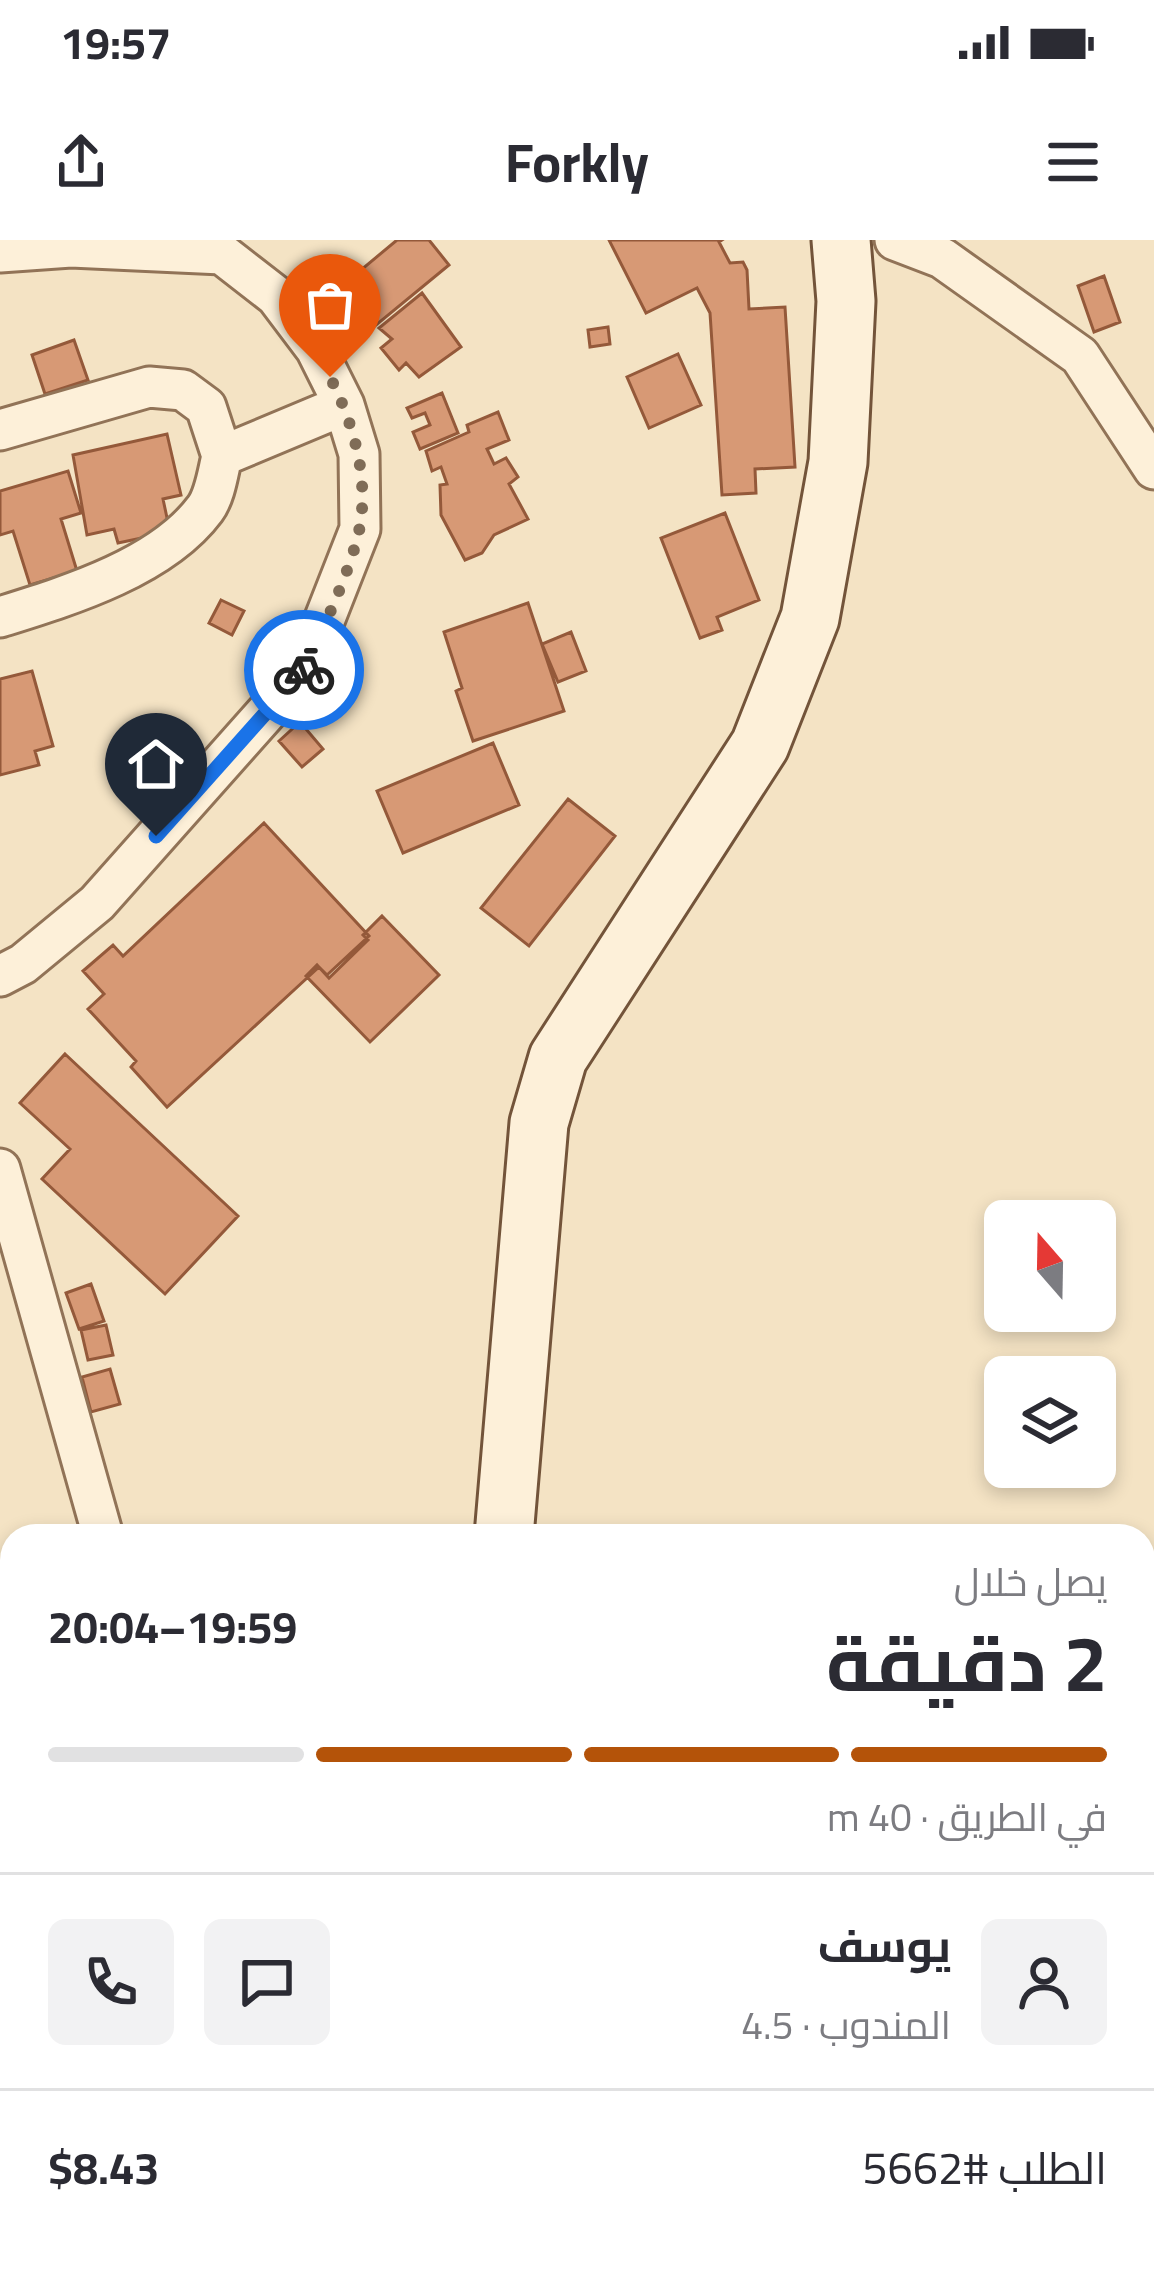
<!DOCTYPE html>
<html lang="ar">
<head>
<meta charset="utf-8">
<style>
  :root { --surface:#fff; --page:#f2f2f3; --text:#2b2b33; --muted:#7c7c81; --line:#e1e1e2; --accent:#b45309 }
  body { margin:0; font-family:Georgia,Cairo,serif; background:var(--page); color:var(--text); direction:rtl; height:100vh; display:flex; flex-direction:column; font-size:45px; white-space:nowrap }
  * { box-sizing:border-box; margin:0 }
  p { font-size:39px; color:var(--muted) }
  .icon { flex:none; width:66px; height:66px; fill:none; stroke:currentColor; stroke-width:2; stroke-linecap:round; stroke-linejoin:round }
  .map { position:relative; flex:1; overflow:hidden; direction:ltr }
  .side { position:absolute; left:0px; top:1284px; width:1155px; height:747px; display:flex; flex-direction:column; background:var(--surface); border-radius:36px 36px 0 0; box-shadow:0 6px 18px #0003; direction:rtl }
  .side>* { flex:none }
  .needle { width:78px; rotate:340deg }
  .fabs { position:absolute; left:984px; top:960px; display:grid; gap:24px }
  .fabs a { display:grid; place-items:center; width:132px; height:132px; border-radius:18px; background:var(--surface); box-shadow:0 6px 18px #0003; font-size:60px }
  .pin { position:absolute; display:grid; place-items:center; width:102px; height:102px; color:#fff; margin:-123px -51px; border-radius:50% 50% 50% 0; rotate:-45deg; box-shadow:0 0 12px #0007 }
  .pin .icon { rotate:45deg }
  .courier { position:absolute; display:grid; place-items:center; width:120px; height:120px; margin:-60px; border:9px solid #1a73e8; border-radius:50%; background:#fff; color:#222; box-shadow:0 3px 15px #0007 }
  .overview em { font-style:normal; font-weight:700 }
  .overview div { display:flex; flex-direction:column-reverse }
  .overview { display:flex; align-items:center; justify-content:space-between; height:204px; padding:0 48px }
  h1 { font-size:78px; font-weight:700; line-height:90px }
  .bar { display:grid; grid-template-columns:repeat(4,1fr); gap:18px 12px; align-content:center; height:144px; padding:0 48px }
  .bar i { height:15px; border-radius:9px; background:var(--line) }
  .bar .selected { background:var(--accent) }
  .bar p { grid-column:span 4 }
  .line { display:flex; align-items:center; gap:30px; padding:0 48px; border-top:3px solid var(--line) }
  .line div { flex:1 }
  .round { display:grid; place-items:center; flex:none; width:126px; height:126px; border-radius:18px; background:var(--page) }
  .status { display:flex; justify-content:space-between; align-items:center; height:84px; padding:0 60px; background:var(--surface); direction:ltr }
  .status svg { height:33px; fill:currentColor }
  header { display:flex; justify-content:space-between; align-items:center; height:156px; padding:0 48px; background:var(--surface); font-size:54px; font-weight:700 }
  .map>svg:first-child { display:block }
  .building { fill:#d79975; stroke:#94593a; stroke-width:3 }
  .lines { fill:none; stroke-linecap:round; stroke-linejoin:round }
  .street-casing { stroke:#917357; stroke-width:45 }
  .secondary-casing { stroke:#73543a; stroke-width:63 }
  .street { stroke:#fdf0d9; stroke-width:39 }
  .secondary { stroke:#fdf0d9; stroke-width:57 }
  .done { stroke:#7f6c57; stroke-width:12; stroke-dasharray:0 21.6 }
  .route { stroke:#1a73e8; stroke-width:15 }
</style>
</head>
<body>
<div class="status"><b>19:57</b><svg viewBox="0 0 49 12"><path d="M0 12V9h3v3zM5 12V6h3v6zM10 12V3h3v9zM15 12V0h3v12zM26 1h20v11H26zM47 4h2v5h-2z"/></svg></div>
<header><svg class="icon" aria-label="menu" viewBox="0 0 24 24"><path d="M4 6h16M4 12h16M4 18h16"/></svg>Forkly<svg class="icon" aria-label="share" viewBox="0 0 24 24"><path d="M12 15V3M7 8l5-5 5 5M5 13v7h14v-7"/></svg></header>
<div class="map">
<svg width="1154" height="2029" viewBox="0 0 1154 2029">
  <rect width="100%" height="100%" fill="#f4e3c4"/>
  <path class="building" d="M397,0H429L449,25L364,95L331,55Z
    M609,0H722L719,2L730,23L743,22L747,30L749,69L785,67L795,227L755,229L756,253L722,255L710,73L697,48L646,73Z
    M1104,36L1120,82L1094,92L1078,46Z
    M422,53L461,107L419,137L406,123L399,130L381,108L392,99L379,88Z
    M608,87L610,104L590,107L588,90Z
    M74,100L88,140L45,154L32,115Z
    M678,114L701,165L649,188L627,137Z
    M442,153L458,193L420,209L413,192L430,185L425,173L412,178L407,168Z
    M498,172L509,200L487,209L494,224L506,218L518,237L509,244L528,279L494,295L482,313L465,320L441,275L440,245L447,244L441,227L432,231L426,211L469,192L467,185Z
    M167,194L181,255L163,259L170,292L118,303L114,289L87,295L73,215Z
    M68,231L81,273L61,279L77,331L30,345L13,291L0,295V251Z
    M725,273L759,360L717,377L722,390L700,398L661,298Z
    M221,360L244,371L232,395L209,383Z
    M528,363L564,471L473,501L456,451L462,448L444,392Z
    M571,392L586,431L558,442L542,404Z
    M32,431L53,506L35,511L39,525L0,535V439Z
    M300,482L323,509L302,527L279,501Z
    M493,503L519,565L403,613L377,551Z
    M568,559L615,596L529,706L481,668Z
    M264,583L369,696L327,735L319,727L167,867L131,827L136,821L88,769L104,754L83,731L113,705L123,716Z
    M382,676L439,735L370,802L306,736L317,725L329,738L368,700L363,695Z
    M65,814L238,976L165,1054L42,939L70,909L20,863Z
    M91,1044L104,1081L79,1089L66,1053Z
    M106,1085L113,1115L88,1120L81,1090Z
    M110,1129L120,1164L91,1172L82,1137Z
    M12,1760V1880L0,1842V1763Z"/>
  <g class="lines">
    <g class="street-casing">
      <path id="street" d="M895,0L942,18L1080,116L1154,229
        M0,12L71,7L222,14L276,56L316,109L344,165L359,214L360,289L305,429L97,663L23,724L0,736
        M0,190L149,147L183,150L206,167L222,216
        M0,377C67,356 161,328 205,269C215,256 218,232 222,216L344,165
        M0,929L103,1296
        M0,1424L12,1425
        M0,1708H12"/>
    </g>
    <g class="secondary-casing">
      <path id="secondary" d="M504,1296L539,883L558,818L760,505L810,378L838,222L846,61L841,0
        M207,2029L211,2019"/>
    </g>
    <use href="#street" class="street"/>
    <use href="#secondary" class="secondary"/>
  </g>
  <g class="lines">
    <path class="done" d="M304,430C322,391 350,332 359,291C370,239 353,182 330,137"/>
    <path class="route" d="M156,596L304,430"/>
  </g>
</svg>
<div class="fabs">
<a><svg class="needle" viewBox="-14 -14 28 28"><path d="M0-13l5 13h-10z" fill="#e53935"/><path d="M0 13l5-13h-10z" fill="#7c7c81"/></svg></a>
<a><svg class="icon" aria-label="layers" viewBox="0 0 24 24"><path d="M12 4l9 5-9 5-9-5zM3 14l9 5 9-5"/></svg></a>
</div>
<div class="pin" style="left:330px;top:137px;background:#ea580c"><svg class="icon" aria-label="bag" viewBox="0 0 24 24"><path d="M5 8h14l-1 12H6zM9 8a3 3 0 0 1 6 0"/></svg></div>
<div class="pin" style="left:156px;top:596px;background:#1f2937"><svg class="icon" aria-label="home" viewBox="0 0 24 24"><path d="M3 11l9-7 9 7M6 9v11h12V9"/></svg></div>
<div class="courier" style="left:304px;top:430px"><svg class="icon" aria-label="bike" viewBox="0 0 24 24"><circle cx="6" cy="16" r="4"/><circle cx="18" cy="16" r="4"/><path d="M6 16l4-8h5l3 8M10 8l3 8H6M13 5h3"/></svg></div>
<section class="side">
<div class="overview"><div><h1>2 دقيقة</h1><p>يصل خلال</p></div><em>19:59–20:04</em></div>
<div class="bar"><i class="selected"></i><i class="selected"></i><i class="selected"></i><i></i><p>في الطريق · 40 m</p></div>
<div class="line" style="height:216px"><a class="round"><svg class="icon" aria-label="person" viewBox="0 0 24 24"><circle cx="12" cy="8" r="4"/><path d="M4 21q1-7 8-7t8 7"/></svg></a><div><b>يوسف</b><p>المندوب · 4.5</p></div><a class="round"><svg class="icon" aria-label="chat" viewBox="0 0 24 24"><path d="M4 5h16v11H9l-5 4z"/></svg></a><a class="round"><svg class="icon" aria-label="phone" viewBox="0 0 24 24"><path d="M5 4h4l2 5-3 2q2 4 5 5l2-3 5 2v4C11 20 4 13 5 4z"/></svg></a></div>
<div class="line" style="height:156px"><div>الطلب #5662</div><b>$8.43</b></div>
</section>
</div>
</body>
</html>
